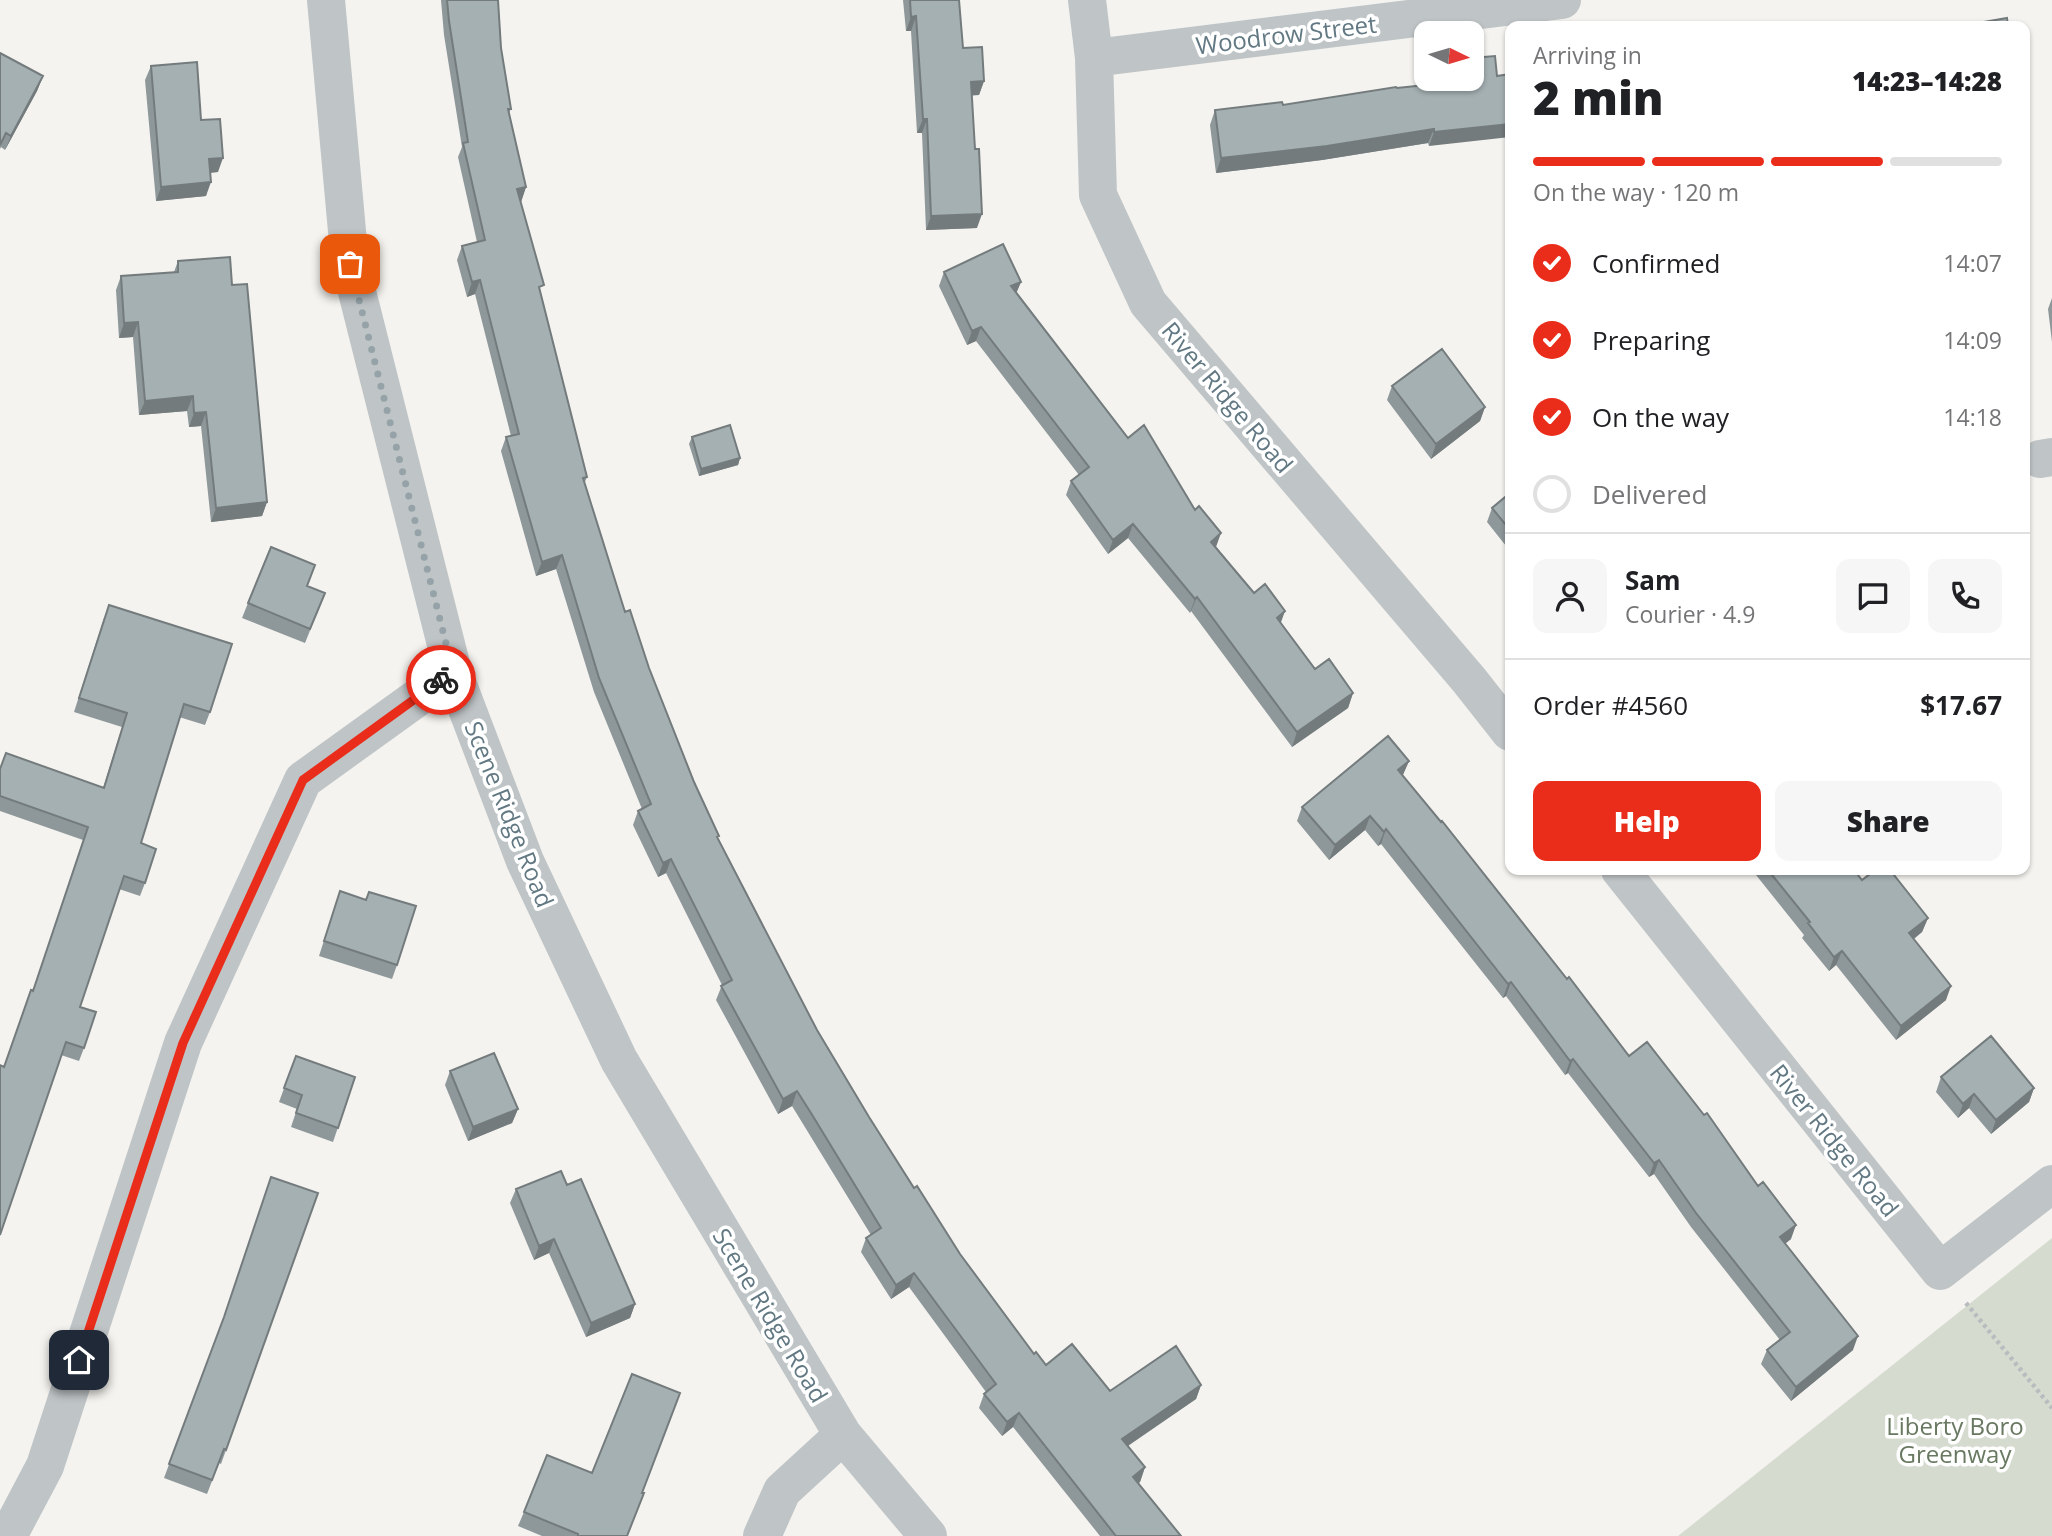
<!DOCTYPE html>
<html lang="en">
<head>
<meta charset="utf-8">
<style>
  :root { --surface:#fff; --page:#f6f6f6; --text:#202124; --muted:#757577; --line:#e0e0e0; --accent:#e92d1a }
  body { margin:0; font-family:"Open Sans",sans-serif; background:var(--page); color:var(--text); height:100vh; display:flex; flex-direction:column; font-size:26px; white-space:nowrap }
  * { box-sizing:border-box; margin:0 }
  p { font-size:23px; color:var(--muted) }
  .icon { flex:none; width:38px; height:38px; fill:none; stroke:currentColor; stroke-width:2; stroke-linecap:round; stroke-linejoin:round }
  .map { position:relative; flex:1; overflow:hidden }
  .panel { position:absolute; left:1505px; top:21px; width:525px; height:854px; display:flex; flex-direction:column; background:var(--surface); border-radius:14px; box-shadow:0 2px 5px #0004 }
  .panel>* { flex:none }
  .needle { width:46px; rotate:95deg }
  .controls { position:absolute; left:1414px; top:21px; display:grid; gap:14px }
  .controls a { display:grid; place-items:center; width:70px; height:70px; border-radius:14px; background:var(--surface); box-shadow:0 2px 5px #0004; font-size:35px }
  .pin { position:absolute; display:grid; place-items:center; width:60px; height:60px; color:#fff; margin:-30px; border-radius:14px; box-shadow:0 4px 10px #0006 }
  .courier { position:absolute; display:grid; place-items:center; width:70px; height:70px; margin:-35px; border:5px solid #e92d1a; border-radius:50%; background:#fff; color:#222; box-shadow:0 2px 9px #0007 }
  .head em { font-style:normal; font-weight:800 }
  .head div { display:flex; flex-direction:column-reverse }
  .head { display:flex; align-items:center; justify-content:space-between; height:119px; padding:0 28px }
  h1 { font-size:46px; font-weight:800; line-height:52px }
  .bar { display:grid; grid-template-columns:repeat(4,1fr); gap:10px 7px; align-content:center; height:84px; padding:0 28px }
  .bar i { height:9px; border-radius:5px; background:var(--line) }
  .bar .selected { background:var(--accent) }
  .bar p { grid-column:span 4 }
  .line { display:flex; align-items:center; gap:18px; padding:0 28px; border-top:2px solid var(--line) }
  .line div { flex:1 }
  .round { display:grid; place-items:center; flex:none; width:74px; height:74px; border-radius:14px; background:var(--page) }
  ol { padding:0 28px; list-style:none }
  li { display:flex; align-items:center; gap:21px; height:77px }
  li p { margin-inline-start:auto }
  li .icon { padding:7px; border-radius:50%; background:var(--accent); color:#fff; stroke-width:4 }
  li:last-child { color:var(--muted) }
  li i { width:38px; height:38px; border:4px solid var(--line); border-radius:50% }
  .cta { display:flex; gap:14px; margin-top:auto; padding:14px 28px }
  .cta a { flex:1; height:80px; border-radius:14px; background:var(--accent); color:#fff; font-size:28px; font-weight:800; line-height:80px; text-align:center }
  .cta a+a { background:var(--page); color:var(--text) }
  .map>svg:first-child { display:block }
  .green { fill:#d6dbd0 }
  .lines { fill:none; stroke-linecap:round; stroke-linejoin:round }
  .path { stroke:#b9bcbe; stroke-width:4.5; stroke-dasharray:3.5 3.5; stroke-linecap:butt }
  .minor { stroke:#bfc4c6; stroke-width:38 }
  .wall { fill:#8e979a }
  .shaded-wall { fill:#747b7d }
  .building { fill:#a5b0b3; stroke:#747b7d; stroke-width:2 }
  .done { stroke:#95a3a8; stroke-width:7; stroke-dasharray:0 12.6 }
  .route { stroke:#e92d1a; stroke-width:9 }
  .labels { text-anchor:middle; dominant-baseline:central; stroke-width:7; stroke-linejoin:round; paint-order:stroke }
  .street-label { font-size:24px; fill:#627882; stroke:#fff }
  .park-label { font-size:24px; fill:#697961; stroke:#fff }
</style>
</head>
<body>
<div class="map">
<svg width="2052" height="1536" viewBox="0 0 2052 1536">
  <rect width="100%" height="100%" fill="#f4f3ef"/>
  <path class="green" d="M2052,1238V1536H1678Z"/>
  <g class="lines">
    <path class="path" d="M1966,1303L2052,1408"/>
    <path class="minor" d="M326,0L350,264L453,672L525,861L619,1060L843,1435L928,1536
      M1087,0L1094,58L1098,195L1148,303L1469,680L1510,732
      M1094,58L1562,0
      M2040,459L2052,457
      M1620,870L1940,1271L2052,1184
      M8,1536L45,1466L183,1043L303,780L453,672
      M762,1536L782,1491L843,1435"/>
  </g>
  <path class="wall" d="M441,0H498L501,48L511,109L509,113L526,187L521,202L541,294L587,477L584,484L625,612L649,668L718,840L817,1030L869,1117L914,1188L960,1254L1034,1354L1046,1365L1110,1391L1201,1385L1196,1399L1128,1446L1145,1467L1140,1482L1138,1483L1181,1536H1100L1013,1427L1002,1436L979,1408L984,1394L986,1392L909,1287L891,1299L861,1252L866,1238L871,1235L792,1106L778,1114L716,1000L722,985L666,873L658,877L633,825L638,811L642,809L594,692L556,569L536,576L501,451L506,437L511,436L475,294L467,297L457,260L462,246L477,242L458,157L462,147L444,35Z
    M903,0H959L963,48L984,81L979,95H972L977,228L926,230L922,133H917L911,31H906Z
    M0,53L43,76L37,91L5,150L1,147L0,149Z
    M151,66L201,120L218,172L210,173L206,196L156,201L145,80Z
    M1497,76L1429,146L1428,143L1322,160L1216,173L1210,125L1215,110L1283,105L1397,88L1457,81V79H1472Z
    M178,261L232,285L267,502L262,516L211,522L201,426L189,427L187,411L139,415L133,337L119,338L116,290L121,276L174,272Z
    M944,272L1021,282L1016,293L1128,438L1216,547L1254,593L1280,623L1315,669L1353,693L1348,708L1292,747L1191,611L1190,613L1128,538L1108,554L1066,495L1071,481L1079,475L976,341L967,345L939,286Z
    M2052,298V342L2048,309Z
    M1392,386L1485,407L1480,421L1431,459L1387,400Z
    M692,437L740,458L738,465L699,476L689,444Z
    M1510,493V551L1487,522L1492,508Z
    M308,586L325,593L305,643L242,618L248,603Z
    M104,618L210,712L205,725L179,717L141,843L145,883L140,896L119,889L80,1007L84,1048L79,1061L61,1055L4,1067L33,991L83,840L0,811V768L103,788L122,727L74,712Z
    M1409,761L1402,776L1629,1056L1791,1239L1785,1244L1853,1350L1791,1401L1761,1364L1767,1350L1780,1340L1691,1227L1654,1174L1649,1177L1568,1073L1565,1075L1506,996L1503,998L1381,844L1378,846L1365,830L1329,860L1297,821L1302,807Z
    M1752,870H1854L1862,880L1928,918L1922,932L1914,939L1946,1000L1896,1040L1836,965L1829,971L1802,938L1804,935Z
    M340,891L366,900L369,892L397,965L392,979L319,956Z
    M296,1056L355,1077L333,1142L291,1127L297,1109L279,1102Z
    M450,1071L518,1109L512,1123L468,1141L445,1085Z
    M1941,1077L2034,1088L2029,1102L1991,1134L1969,1108L1958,1118L1936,1092Z
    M567,1185L635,1304L630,1318L586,1337L549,1253L534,1260L510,1203L516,1189Z
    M318,1193L221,1464L219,1463L207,1494L164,1478L220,1327Z
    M642,1493L627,1536H542L518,1526L524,1512Z"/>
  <path class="shaded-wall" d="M916,16L911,31H906L911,17Z
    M43,76L37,91L5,150L11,136Z
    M984,81L979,95L966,96L971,82Z
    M923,119H927L922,133H917Z
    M1510,124V137L1429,146L1434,132Z
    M1434,129L1428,143L1322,160L1216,173L1221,158Z
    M223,158L218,172L204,173L209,159Z
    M211,182L206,196L156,201L161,187Z
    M526,187L521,202L517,189Z
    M982,214L977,228L926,230L931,216Z
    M480,280L475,294L467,297L472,282Z
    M1021,282L1015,296L1011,286Z
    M138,322L133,337L119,338L124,323Z
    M981,327L976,341L967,345L972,331Z
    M193,396L187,411L139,415L145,401Z
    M1485,407L1480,421L1431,459L1436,444Z
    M206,412L201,426L189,427L194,413Z
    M740,458L738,465L699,476L701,469Z
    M267,502L262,516L211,522L216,508Z
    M1133,524L1128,538L1108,554L1113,540Z
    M1221,533L1216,547L1211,542Z
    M562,555L556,569L536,576L542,562Z
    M1197,597L1191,611L1190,613L1195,599Z
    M1285,611L1280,625L1277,618Z
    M1353,693L1348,708L1292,747L1297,732Z
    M1409,761L1403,775L1392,784L1398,770Z
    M1370,816L1365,830L1329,860L1335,845Z
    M1386,829L1381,844L1378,846L1384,832Z
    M671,859L666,873L658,877L663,863Z
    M1928,918L1922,932L1903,947L1909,933Z
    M1842,951L1836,965L1829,971L1834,957Z
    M1511,982L1506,996L1503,998L1508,984Z
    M1951,986L1946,1000L1896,1040L1901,1026Z
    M1573,1059L1568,1073L1565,1075L1570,1061Z
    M2034,1088L2029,1102L1991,1134L1996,1120Z
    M797,1091L792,1106L778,1114L783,1099Z
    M1974,1094L1969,1108L1958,1118L1963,1104Z
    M518,1109L512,1123L468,1141L473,1127Z
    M1659,1160L1654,1174L1649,1177L1654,1163Z
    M1796,1225L1791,1239L1775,1251L1780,1237Z
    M554,1239L549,1253L534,1260L539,1246Z
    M914,1273L909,1287L891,1299L896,1285Z
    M635,1304L630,1318L586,1337L591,1323Z
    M1858,1336L1853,1350L1791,1401L1796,1387Z
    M1201,1385L1196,1399L1117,1453L1122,1439Z
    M1019,1413L1013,1427L1002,1436L1007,1422Z
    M1145,1467L1140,1482L1128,1491L1133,1477Z"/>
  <path class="building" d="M447,0H498L501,48L511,109H508L526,187L517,189L544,285L539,287L587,477L583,478L625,612L630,610L649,668L694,782L719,836L717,837L817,1030L869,1117L914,1188L917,1186L960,1254L1034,1354L1036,1352L1046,1365L1072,1344L1110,1391L1176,1346L1201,1385L1122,1439L1145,1467L1133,1477L1181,1536H1116L1019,1413L1007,1422L984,1394L996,1384L914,1273L896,1285L866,1238L881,1228L811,1113L797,1091L783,1099L721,986L732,980L671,859L663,863L638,811L651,804L599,678L562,555L542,562L506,437L519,434L480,280L472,282L462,246L485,240L463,143L468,142L449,21Z
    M910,0H959L963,48L982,47L984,81L971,82L975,149H979L982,214L931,216L927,119H923L916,16L911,17Z
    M2007,18L2008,26H1961Z
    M0,53L43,76L11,136L6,133L0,145Z
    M1495,56L1497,76L1510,74V124L1434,132V129L1327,146L1221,158L1215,110L1282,102L1283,105L1396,87L1397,88L1464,81V79H1472V58Z
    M197,62L201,120L220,119L223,158L209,159L211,182L161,187L151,66Z
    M1003,244L1021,282L1011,286L1128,438L1144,425L1195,510L1199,506L1221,533L1211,542L1254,593L1265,584L1285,611L1277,618L1315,669L1329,659L1353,693L1297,732L1197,597L1195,599L1133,524L1113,540L1071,481L1089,467L981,327L972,331L944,272Z
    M230,257L232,285L247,284L267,502L216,508L206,412L194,413L193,396L145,401L138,322L124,323L121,276L178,272V261Z
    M1442,349L1485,407L1436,444L1392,386Z
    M730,425L740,458L701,469L692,437Z
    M1510,493V530L1492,508Z
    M271,547L315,565L307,586L325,593L310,629L248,603Z
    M109,605L232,644L210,712L184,704L141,843L156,849L145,883L124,876L80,1007L96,1012L84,1048L66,1042L0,1235V1065L4,1067L31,990L33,991L88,827L0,796V769L6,753L104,788L127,713L79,698Z
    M1388,736L1409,761L1398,770L1441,822L1442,821L1567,979L1569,977L1629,1056L1647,1042L1704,1115L1707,1113L1758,1186L1763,1182L1796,1225L1780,1237L1858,1336L1796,1387L1767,1350L1790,1332L1696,1213L1659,1160L1654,1163L1573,1059L1570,1061L1511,982L1508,984L1386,829L1384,832L1370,816L1335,845L1302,807Z
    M1768,870H1854L1862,880L1875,870H1890L1928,918L1909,933L1951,986L1901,1026L1842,951L1834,957L1808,923L1810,922Z
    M340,891L366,900L369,892L416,906L397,965L324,941Z
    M1991,1036L2034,1088L1996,1120L1974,1094L1963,1104L1941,1077Z
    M494,1053L518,1109L473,1127L450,1071Z
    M296,1056L355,1077L338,1128L296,1113L302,1095L284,1088Z
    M561,1171L567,1185L581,1179L635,1304L591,1323L554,1239L539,1246L516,1189Z
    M271,1177L318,1193L226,1450L224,1449L212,1480L169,1464L224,1317Z
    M632,1374L680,1393L642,1493H644L627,1536H578V1534L524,1512L547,1455L592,1473Z"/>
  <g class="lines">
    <path class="done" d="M350,264L453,671L441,680"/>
    <path class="route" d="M79,1360L183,1043L303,780L441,680"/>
  </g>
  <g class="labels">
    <g class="street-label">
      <text transform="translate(1286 34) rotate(-7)">Woodrow Street</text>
      <text transform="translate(1228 397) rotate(50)">River Ridge Road</text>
      <text transform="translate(510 814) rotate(68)">Scene Ridge Road</text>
      <text transform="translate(1835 1140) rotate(51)">River Ridge Road</text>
      <text transform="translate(771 1315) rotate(59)">Scene Ridge Road</text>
    </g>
    <g class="park-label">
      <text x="1955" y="1425">Liberty Boro<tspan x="1955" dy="28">Greenway</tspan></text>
    </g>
  </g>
</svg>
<div class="controls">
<a><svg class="needle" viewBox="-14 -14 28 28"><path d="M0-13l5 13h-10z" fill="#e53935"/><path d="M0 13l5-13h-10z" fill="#757577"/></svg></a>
</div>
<div class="pin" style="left:350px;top:264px;background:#ea580c"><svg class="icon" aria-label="bag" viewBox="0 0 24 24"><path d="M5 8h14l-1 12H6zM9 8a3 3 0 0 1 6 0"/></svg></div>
<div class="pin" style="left:79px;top:1360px;background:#1f2937"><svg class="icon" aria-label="home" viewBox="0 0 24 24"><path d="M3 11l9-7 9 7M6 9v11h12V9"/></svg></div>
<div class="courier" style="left:441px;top:680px"><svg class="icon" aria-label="bike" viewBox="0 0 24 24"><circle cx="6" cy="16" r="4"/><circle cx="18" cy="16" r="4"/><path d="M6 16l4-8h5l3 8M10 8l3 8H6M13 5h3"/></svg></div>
<section class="panel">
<div class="head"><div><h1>2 min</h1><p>Arriving in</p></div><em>14:23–14:28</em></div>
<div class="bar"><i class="selected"></i><i class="selected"></i><i class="selected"></i><i></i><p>On the way · 120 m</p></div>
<ol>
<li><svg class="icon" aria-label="check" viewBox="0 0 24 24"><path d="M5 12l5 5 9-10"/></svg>Confirmed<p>14:07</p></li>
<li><svg class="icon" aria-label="check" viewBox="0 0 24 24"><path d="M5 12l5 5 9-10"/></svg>Preparing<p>14:09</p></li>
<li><svg class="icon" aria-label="check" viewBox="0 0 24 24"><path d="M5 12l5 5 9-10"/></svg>On the way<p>14:18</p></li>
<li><i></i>Delivered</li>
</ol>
<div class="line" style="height:126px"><a class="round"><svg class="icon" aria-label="person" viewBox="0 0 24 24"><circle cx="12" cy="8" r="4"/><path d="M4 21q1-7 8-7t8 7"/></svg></a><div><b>Sam</b><p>Courier · 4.9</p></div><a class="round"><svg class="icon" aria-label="chat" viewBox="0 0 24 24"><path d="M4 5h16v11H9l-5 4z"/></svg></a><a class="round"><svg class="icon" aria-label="phone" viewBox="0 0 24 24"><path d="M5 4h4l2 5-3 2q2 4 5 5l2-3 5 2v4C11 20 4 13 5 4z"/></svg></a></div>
<div class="line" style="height:91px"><div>Order #4560</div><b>$17.67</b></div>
<div class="cta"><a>Help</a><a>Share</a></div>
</section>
</div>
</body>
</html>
